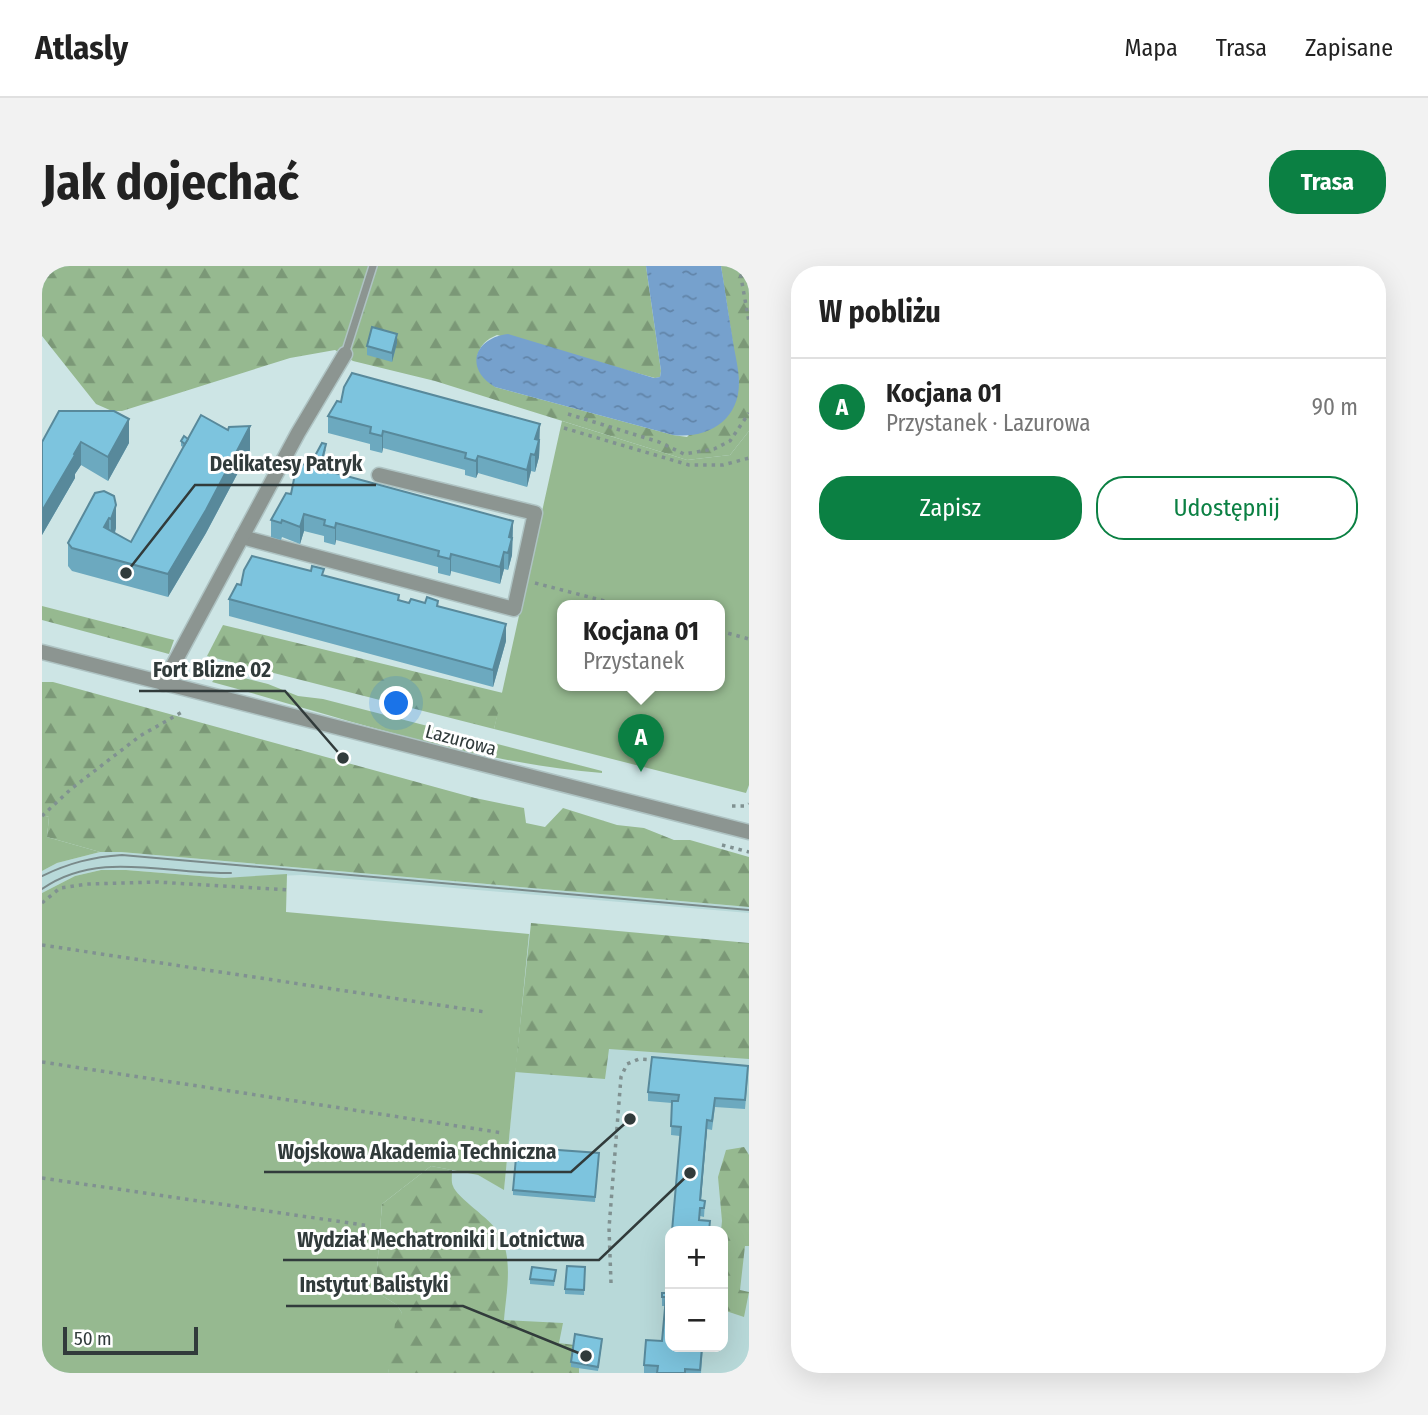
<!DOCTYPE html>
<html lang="pl">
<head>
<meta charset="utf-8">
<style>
	:root { --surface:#fff; --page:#f2f2f2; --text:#222; --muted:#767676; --line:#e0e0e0; --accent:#0b8043 }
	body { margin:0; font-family:"Fira Sans Condensed",sans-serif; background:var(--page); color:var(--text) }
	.controls { position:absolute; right:21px; bottom:21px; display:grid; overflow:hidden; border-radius:14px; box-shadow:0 7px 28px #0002 }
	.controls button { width:63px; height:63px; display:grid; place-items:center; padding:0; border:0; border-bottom:2px solid var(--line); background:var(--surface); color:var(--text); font:35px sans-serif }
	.scale { position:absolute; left:21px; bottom:18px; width:135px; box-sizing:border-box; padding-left:7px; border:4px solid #313b3b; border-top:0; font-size:19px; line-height:24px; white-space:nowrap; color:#313b3b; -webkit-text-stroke:5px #fff; paint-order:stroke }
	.you { position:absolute; left:355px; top:438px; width:24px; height:24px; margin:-18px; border:5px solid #fff; border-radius:50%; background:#1a73e8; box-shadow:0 0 0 10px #1a73e833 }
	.badge { display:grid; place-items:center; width:46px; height:46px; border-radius:50%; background:var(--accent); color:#fff; font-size:23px; font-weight:700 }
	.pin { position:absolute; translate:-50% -58px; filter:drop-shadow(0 2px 4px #0008) }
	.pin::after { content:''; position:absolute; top:37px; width:24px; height:21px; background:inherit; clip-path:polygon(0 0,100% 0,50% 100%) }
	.popup { position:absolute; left:515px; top:334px; width:168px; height:91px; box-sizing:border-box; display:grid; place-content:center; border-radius:14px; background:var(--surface); filter:drop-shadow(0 2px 5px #0005); font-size:23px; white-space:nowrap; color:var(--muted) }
	.popup b { font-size:26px; color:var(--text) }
	.popup::after { content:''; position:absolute; left:50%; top:100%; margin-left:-14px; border:14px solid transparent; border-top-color:var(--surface) }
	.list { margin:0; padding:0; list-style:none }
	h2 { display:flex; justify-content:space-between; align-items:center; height:91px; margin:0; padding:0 28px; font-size:30px }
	h2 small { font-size:23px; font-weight:400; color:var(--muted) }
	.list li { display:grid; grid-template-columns:46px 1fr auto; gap:21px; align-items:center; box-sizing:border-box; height:98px; padding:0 28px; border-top:2px solid var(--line) }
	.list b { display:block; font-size:26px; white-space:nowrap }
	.list p { margin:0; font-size:23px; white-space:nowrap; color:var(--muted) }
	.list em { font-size:23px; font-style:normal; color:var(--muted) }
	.actions { display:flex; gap:14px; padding:21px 28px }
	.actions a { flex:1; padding:16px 0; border:2px solid var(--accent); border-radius:28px; text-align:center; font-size:24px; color:var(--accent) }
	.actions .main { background:var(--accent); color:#fff }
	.map { position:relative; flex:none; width:707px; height:1107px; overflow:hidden; border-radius:28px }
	header { display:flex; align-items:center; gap:42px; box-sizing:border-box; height:98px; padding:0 35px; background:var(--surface); border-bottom:2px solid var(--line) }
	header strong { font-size:33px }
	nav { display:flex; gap:38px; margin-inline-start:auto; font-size:24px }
	.intro { display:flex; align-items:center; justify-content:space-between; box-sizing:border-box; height:168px; padding:0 42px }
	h1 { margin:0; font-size:49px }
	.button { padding:18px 32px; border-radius:28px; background:var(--accent); color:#fff; font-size:24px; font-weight:700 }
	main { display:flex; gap:42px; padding:0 42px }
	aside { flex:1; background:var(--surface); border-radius:28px; box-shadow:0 7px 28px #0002 }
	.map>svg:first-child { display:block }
</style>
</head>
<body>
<header>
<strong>Atlasly</strong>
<nav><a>Mapa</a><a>Trasa</a><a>Zapisane</a></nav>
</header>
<div class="intro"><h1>Jak dojechać</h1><a class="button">Trasa</a></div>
<main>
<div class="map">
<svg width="707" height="1107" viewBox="0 0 707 1107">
	<defs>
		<pattern id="forest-firs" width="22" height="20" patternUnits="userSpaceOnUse" patternTransform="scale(1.75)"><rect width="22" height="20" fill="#96b990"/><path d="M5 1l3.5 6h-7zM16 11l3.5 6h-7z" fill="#7b9877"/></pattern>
		<pattern id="water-ripples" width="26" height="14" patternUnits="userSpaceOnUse" patternTransform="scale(1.75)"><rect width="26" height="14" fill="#76a1cd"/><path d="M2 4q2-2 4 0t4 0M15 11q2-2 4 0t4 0" fill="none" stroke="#6184a8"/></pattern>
	</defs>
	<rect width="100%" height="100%" fill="#cde5e5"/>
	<g fill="#b8d9d9" fill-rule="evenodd">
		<polygon points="58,586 79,586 707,641 707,647 260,609 182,612 84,604 59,604 33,610 0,627 0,605 15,597"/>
		<path d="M487,668L707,688V1107H346L347,1094L334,1016L389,900L436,909L462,923ZM628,965H681V1081H628Z"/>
	</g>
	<g fill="#96b990" fill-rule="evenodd">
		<path d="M520,155L645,194L688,189L707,165V519L704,527L452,463ZM520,340H678V420H520Z"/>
		<path d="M186,408L226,418L256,430L281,433L560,505V507C427,496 298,451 170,416L175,410Z"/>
		<polygon points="0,549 7,551 5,571 58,586 15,597 0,605"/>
		<polygon points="59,604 84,604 182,612 245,608 244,646 487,668 462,924 436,909 389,900 340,938 334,1016 336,1027 355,1039 360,1047 346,1107 0,1107 0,627 33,610"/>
	</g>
	<g fill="url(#forest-firs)">
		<path d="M0,0H604L619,105L618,111L613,112L455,69C443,74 439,79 435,90L453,121L631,169L645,171L697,118L679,0H704L707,14V165L688,189L645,194L393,115L311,95L293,84L248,92L80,145H70L54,138L0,70Z"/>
		<polygon points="0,340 124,372 132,374 127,388 0,354"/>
		<polygon points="181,359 461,427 452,463 165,390"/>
		<polygon points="0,416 11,416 433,532 482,542 484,557 503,561 521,542 575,559 602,562 632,574 648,574 707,591 707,641 79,586 58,586 5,571 7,551 0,549"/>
		<polygon points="489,657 707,677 707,793 567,783 563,813 473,806"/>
		<polygon points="702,881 707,889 707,980 703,980 698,1024 707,1026 702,1051 681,1044 681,965 679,965 680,955 676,911 684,884"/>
		<path d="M389,900L410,904C410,909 409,916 411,920C414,931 449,953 457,967C472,993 464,1027 462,1054L521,1057L517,1077L532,1079L529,1100L537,1102V1107H346L353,1058L360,1047L355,1039L336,1027L334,1016L340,938Z"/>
	</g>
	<path fill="url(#water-ripples)" d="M604,0H679C683,23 686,46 690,69C692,85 697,102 697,117C697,155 665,173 631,169L453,121C422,103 432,72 466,68L612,112L618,111L619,105Z"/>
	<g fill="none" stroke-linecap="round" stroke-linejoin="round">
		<defs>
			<polyline id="service" points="303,88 331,0"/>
			<g id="minor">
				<polyline points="200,271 472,343 493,247 337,209"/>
				<polyline points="121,418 256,167 303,88"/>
			</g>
			<polyline id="tertiary" points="0,386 707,566"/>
		</defs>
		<use href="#service" stroke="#aec3c3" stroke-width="10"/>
		<use href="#minor" stroke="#aec3c3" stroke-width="17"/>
		<use href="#tertiary" stroke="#aec3c3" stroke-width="17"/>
		<g stroke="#809191" stroke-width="3.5" stroke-dasharray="3.5 5" stroke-linecap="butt">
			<polyline points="697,0 707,56"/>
			<polyline points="526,148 617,176 642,188 672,183 688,175 707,147"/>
			<polyline points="522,162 647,199 681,199 707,192"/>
			<polyline points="493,317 582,340"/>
			<polyline points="678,365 707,373"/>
			<polyline points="690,540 704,540 707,538"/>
			<polyline points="0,550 29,523 98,470 140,446"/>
			<polyline points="680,579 707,586"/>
			<polyline points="0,637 18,622 45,618 115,616 248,624"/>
			<polyline points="0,679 443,746"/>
			<polyline points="0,796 461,867"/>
			<polyline points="0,912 328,960"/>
			<polyline points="569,1017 567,962 579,811 585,798 597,793 614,794"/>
		</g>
		<use href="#service" stroke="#8c9591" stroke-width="7"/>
		<use href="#minor" stroke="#8c9591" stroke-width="14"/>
		<use href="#tertiary" stroke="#8c9591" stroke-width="14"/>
		<g stroke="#7a8a8a" stroke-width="2">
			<path d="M0,610C27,597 50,591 80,589L707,644"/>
			<path d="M0,623C57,583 125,609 189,607"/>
		</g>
	</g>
	<g fill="#6ca9bf">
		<polygon points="355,77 350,96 325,89 325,80"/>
		<polygon points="299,136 498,175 497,191 493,206 489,205 485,221 436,207 434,212 423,209 423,204 341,182 340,187 328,184 328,178 286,167 286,150"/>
		<polygon points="146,173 208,184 164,267 126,331 30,305 26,300 26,277 53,227 74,262 73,267 89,276 141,181 139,180 139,175"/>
		<polygon points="0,176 87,177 66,215 39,199 33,208 33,212 0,269"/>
		<polygon points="284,183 279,203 471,255 470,289 466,304 462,303 458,318 409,305 408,310 396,307 396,301 294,274 293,279 282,276 282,270 262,265 258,278 240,271 239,274 229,271 229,254 249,228 268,200 268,199"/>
		<polygon points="282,309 367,337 396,340 464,375 451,421 187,350 187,333"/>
		<polygon points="706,809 703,843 673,841 670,864 665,863 659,935 663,935 662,951 658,950 657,954 668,955 668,965 630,965 638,870 629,869 630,837 606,835 606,826"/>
		<polygon points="557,887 553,936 471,929 471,924"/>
		<polygon points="543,1001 542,1029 523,1028 523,1023"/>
		<polygon points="514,1004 512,1020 488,1018 488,1013"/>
		<polygon points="620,1027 624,1027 628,1081 661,1081 659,1107 602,1107 602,1099 620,1075 623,1040 620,1040"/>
		<polygon points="560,1077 556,1105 529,1101 529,1096"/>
	</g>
	<g fill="#58899b">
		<polygon points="355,68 355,77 350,96 350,87"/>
		<polygon points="87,153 87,177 66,215 66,191"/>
		<polygon points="498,158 497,191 493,206 493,173"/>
		<polygon points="208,160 208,184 164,267 126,331 126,308"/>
		<polygon points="341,165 341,182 340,187 340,170"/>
		<polygon points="39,176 39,199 33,208 33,212 0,269 0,245"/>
		<polygon points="489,188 489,205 485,221 485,204"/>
		<polygon points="436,190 436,207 434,212 434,195"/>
		<polygon points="74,239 74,262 69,277 69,253"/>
		<polygon points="262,248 262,265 258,278 258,261"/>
		<polygon points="67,252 67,275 62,261"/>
		<polygon points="471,255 470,289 466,304 467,271"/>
		<polygon points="294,257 294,274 293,279 293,262"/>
		<polygon points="462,286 462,303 458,318 458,301"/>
		<polygon points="409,288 409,305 408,310 408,293"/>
		<polygon points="464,358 464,375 451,421 451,404"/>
		<polygon points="665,854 665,863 658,943 658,934"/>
	</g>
	<g fill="#7dc4de" stroke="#58899b" stroke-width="2">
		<polygon points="330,61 355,68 350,87 325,80"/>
		<polygon points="310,107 498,158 493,173 497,174 493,189 489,188 485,204 436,190 434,195 423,192 424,187 341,165 340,170 328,167 329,161 286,150 295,135 299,136 302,121"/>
		<polygon points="17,145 72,145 87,153 66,191 39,176 32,188 33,189 0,245 0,176"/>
		<polygon points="159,149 186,164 187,161 208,160 164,244 126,308 30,282 26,277 53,227 62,225 72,230 74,239 69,253 67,252 62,261 89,276"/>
		<polygon points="142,170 146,173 143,178 139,175"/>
		<polygon points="280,177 284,178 278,201 268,199"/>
		<polygon points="260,198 471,255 467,271 470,272 466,287 462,286 458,301 409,288 408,293 396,290 397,285 294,257 293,262 282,259 283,254 262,248 258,261 240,254 239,257 229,254 244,227 249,228 252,213"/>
		<polygon points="210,290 269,305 270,300 282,303 280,309 357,329 356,334 367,337 369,333 383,337 385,331 396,335 395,340 464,358 451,404 187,333 195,318 199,319 202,304"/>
		<polygon points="610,791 706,800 703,834 673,832 670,855 665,854 658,934 663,935 662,942 658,942 657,954 668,955 667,965 630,965 639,861 629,860 630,835 636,835 637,829 606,826"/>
		<polygon points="475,881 557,887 553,931 471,924"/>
		<polygon points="628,981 628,1081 660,1081 658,1104 643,1103 643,1107 615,1107 616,1100 602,1099 604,1074 620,1075 624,1031 620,1031 620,1027 624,1027"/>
		<polygon points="525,1000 543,1001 542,1024 523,1023"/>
		<polygon points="490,1001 514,1004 512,1015 488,1013"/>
		<polygon points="533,1068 560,1073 556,1101 529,1096"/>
	</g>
	<g text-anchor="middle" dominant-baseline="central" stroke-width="6" stroke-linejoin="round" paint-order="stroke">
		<g font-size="19" fill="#313b3b" stroke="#fff">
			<text transform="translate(419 474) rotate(15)">Lazurowa</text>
		</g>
	</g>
	<path fill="none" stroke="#313b3b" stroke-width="2.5" d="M84 307L153 219H334M301 492L243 425H97M588 853L529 906H222M648 907L557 994H241M544 1090L421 1040H244"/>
	<g fill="#313b3b" stroke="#fff" stroke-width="2.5">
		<circle cx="84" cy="307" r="7"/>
		<circle cx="301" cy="492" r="7"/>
		<circle cx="588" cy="853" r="7"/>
		<circle cx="648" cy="907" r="7"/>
		<circle cx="544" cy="1090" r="7"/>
	</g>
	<g font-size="21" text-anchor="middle" font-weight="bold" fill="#313b3b" stroke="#fff" stroke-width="6" stroke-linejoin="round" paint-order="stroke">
		<text x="244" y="205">Delikatesy Patryk</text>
		<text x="170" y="411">Fort Blizne 02</text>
		<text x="375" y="893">Wojskowa Akademia Techniczna</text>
		<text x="399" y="981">Wydział Mechatroniki i Lotnictwa</text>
		<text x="332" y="1026">Instytut Balistyki</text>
	</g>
</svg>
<div class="controls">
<button>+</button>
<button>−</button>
</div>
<div class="scale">50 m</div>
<div class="you"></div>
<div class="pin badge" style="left:599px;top:506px">A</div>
<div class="popup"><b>Kocjana 01</b>Przystanek</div>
</div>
<aside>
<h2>W pobliżu<small></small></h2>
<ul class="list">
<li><span class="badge">A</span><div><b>Kocjana 01</b><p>Przystanek · Lazurowa</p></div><em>90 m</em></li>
</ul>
<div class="actions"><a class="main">Zapisz</a><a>Udostępnij</a></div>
</aside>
</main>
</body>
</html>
